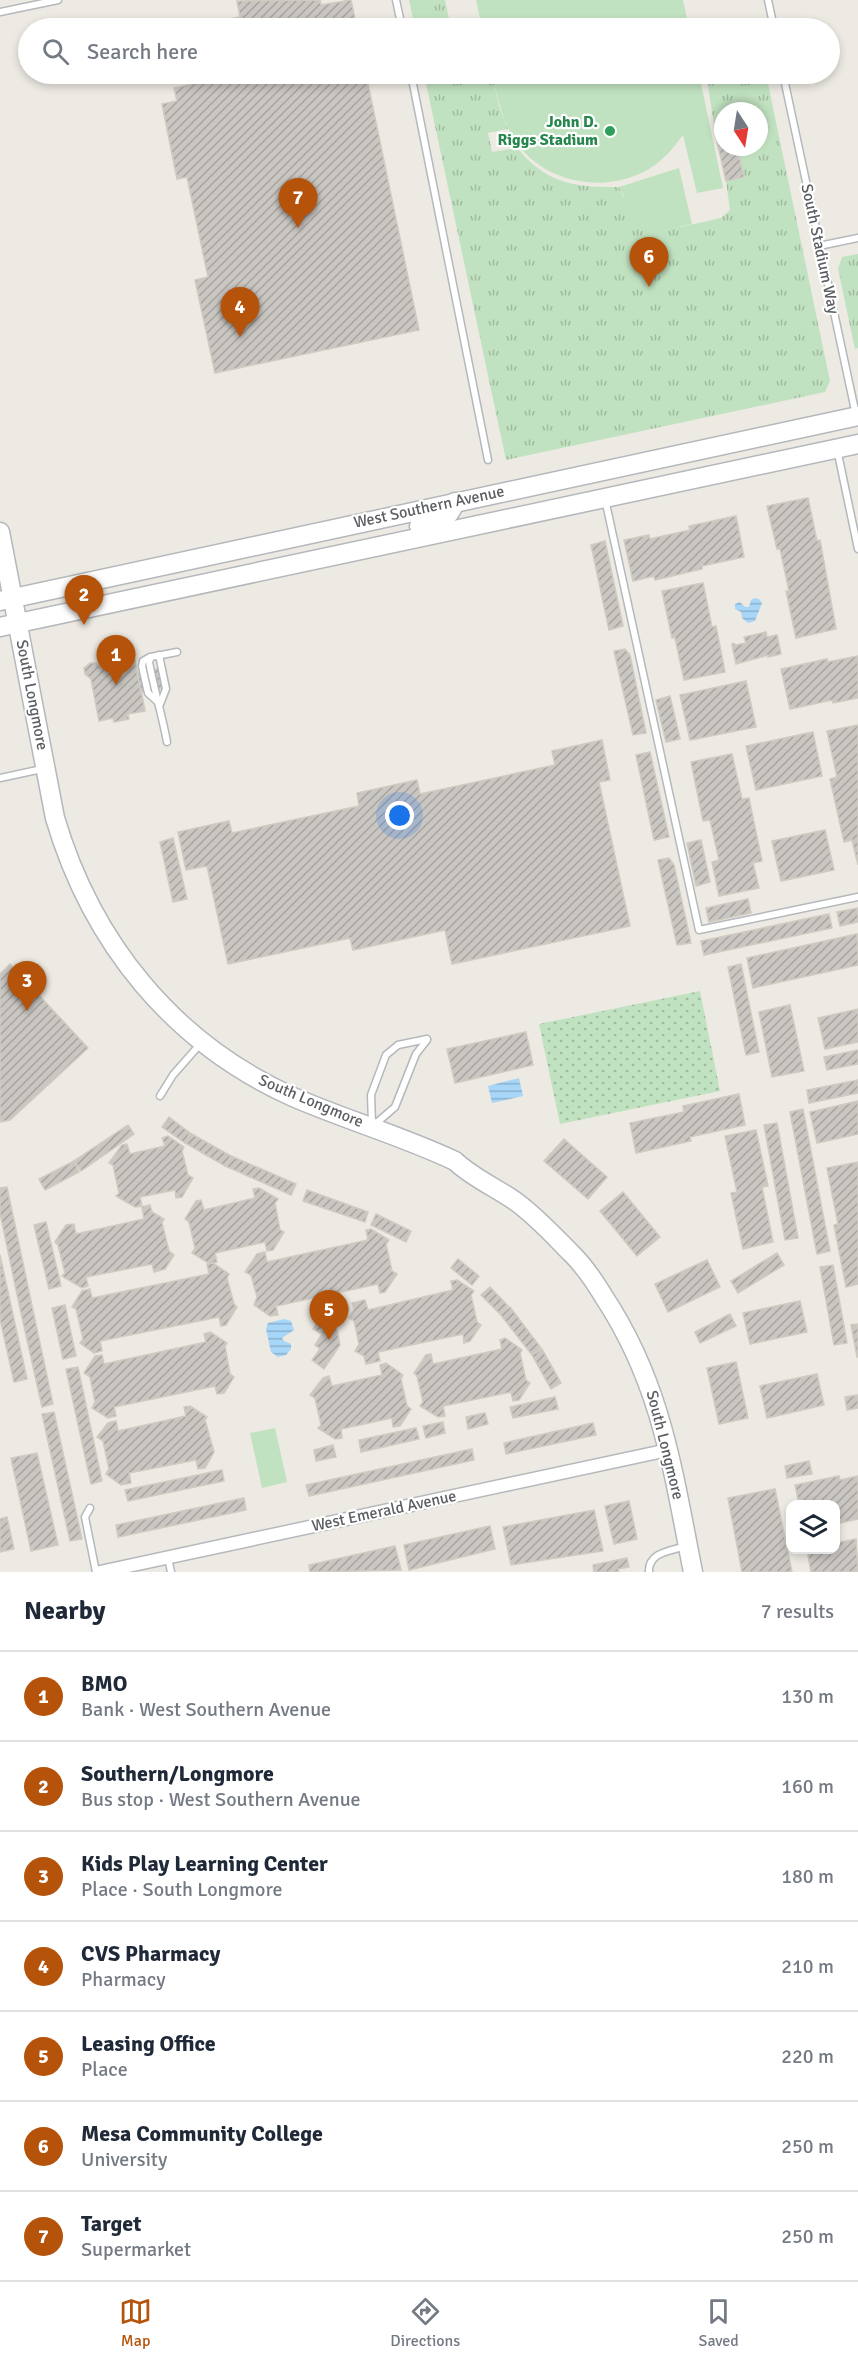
<!DOCTYPE html>
<html lang="en">
<head>
<meta charset="utf-8">
<style>
	:root { --surface:#fff; --page:#f6f6f7; --text:#1f2937; --muted:#747a83; --line:#e0e1e3; --accent:#b45309 }
	body { margin:0; font-family:Signika,sans-serif; background:var(--page); color:var(--text) }
	.controls { position:absolute; right:18px; bottom:18px; display:grid; overflow:hidden; border-radius:12px; box-shadow:0 3px 9px #0003 }
	.controls button { width:54px; height:54px; display:grid; place-items:center; padding:0; border:0; border-bottom:2px solid var(--line); background:var(--surface); color:var(--text); font:30px sans-serif }
	.compass { position:absolute; left:714px; top:102px; width:54px; height:54px; border-radius:50%; background:var(--surface); box-shadow:0 3px 9px #0003; rotate:168deg }
	.you { position:absolute; left:400px; top:816px; width:21px; height:21px; margin:-15px; border:4px solid #fff; border-radius:50%; background:#1a73e8; box-shadow:0 0 0 9px #1a73e833 }
	.badge { display:grid; place-items:center; width:39px; height:39px; border-radius:50%; background:var(--accent); color:#fff; font-size:20px; font-weight:700 }
	.pin { position:absolute; translate:-50% -50px; filter:drop-shadow(0 2px 3px #0008) }
	.pin::after { content:''; position:absolute; top:32px; width:21px; height:18px; background:inherit; clip-path:polygon(0 0,100% 0,50% 100%) }
	.list { margin:0; padding:0; list-style:none }
	h2 { display:flex; justify-content:space-between; align-items:center; height:78px; margin:0; padding:0 24px; font-size:26px }
	h2 small { font-size:20px; font-weight:400; color:var(--muted) }
	.list li { display:grid; grid-template-columns:39px 1fr auto; gap:18px; align-items:center; box-sizing:border-box; height:90px; padding:0 24px; border-top:2px solid var(--line) }
	.list b { display:block; font-size:22px; white-space:nowrap }
	.list p { margin:0; font-size:20px; white-space:nowrap; color:var(--muted) }
	.list em { font-size:20px; font-style:normal; color:var(--muted) }
	.icon { flex:none; width:33px; height:33px; fill:none; stroke:currentColor; stroke-width:2; stroke-linecap:round; stroke-linejoin:round }
	.map { position:relative; flex:none; width:858px; height:1572px; overflow:hidden }
	.search { position:absolute; background:var(--surface); box-shadow:0 3px 9px #0003; left:18px; right:18px; top:18px; height:66px; display:flex; align-items:center; gap:15px; box-sizing:border-box; padding:0 21px; border-radius:33px; color:var(--muted); font-size:22px }
	.sheet { height:708px; background:var(--surface) }
	nav { display:flex; justify-content:space-around; align-items:center; box-sizing:border-box; height:84px; border-top:2px solid var(--line); background:var(--surface); font-size:16px; color:var(--muted) }
	nav a { display:grid; justify-items:center; gap:3px }
	nav .on { color:var(--accent) }
	.map>svg:first-child { display:block }
</style>
</head>
<body>
<div class="map">
<svg width="858" height="1572" viewBox="0 0 858 1572">
	<defs>
		<pattern id="grass-tufts" width="24" height="20" patternUnits="userSpaceOnUse" patternTransform="scale(1.5)"><rect width="24" height="20" fill="#c1e2c0"/><path d="M3 7l-1-3M5 7V3M7 7l1-3M15 17l-1-3M17 17v-4M19 17l1-3" fill="none" stroke="#a0ba9f"/></pattern>
		<pattern id="park-dots" width="8" height="8" patternUnits="userSpaceOnUse" patternTransform="scale(1.5)"><rect width="8" height="8" fill="#c1e2c0"/><path d="M2 2h.1M6 6h.1" fill="none" stroke="#a0ba9f" stroke-width="1.8" stroke-linecap="round"/></pattern>
		<pattern id="water-rules" width="6" height="5" patternUnits="userSpaceOnUse" patternTransform="scale(1.5)"><rect width="6" height="5" fill="#a7d6f8"/><path d="M0 2.5h6" fill="none" stroke="#8bb1cc"/></pattern>
		<pattern id="building-hatch" width="6" height="6" patternUnits="userSpaceOnUse" patternTransform="scale(1.5)"><rect width="6" height="6" fill="#cac6c2"/><path d="M-1 1l2-2M0 6l6-6M5 7l2-2" fill="none" stroke="#a7a4a1"/></pattern>
	</defs>
	<rect width="100%" height="100%" fill="#eceae2"/>
	<g fill="url(#grass-tufts)">
		<polygon points="409,0 445,0 451,28 415,28"/>
		<path d="M424,74H492L499,106L508,129L488,133L492,152L517,148C546,183 575,188 619,187L623,196L681,227L721,218L730,210L726,181L744,177L737,147H759V111H723V136L716,137L706,74H766L830,381L825,392L506,460Z"/>
		<polygon points="858,254 858,348 855,349 838,269 842,257"/>
	</g>
	<polygon fill="url(#park-dots)" points="700,991 720,1091 560,1124 539,1024"/>
	<g fill="#c1e2c0">
		<polygon points="476,0 683,0 689,28 482,28"/>
		<path d="M492,74H699L723,188L697,193L683,135C675,146 667,156 655,165C614,194 551,187 519,146C503,125 498,99 492,74Z"/>
		<path d="M679,168L692,224C659,234 633,216 619,187Z"/>
		<polygon points="275,1428 287,1482 262,1488 250,1433"/>
	</g>
	<g fill="url(#water-rules)">
		<polygon points="754,598 759,599 762,603 755,621 748,623 742,618 741,612 735,609 735,604 740,602 745,607 749,607 751,600"/>
		<polygon points="519,1078 523,1096 492,1103 488,1086"/>
		<polygon points="284,1319 291,1321 294,1330 282,1338 284,1341 291,1344 291,1349 286,1355 278,1357 271,1352 266,1329 268,1323"/>
	</g>
	<g fill="url(#building-hatch)" stroke="#d0cbc1" stroke-width="1.5">
		<polygon points="320,0 321,5 351,0 357,28 214,28 212,22 240,17 237,1"/>
		<polygon points="223,74 366,74 419,330 215,373 195,280 208,277 187,177 177,179 162,104 177,101 174,88 224,77"/>
		<polygon points="723,136 723,147 737,147 744,177 726,181 716,137"/>
		<polygon points="808,498 817,541 820,540 836,629 796,638 786,591 789,591 780,549 777,549 767,506"/>
		<polygon points="736,516 744,557 702,566 702,569 655,580 654,576 633,581 624,540 649,535 650,539 690,530 689,526"/>
		<polygon points="605,541 623,626 609,630 591,545"/>
		<polygon points="703,583 712,627 716,626 725,672 684,680 675,638 672,638 662,591"/>
		<polygon points="766,632 767,637 777,635 781,654 768,657 768,655 736,664 732,645 733,643 736,645 746,643 744,637"/>
		<polygon points="625,649 630,655 646,733 633,735 614,651"/>
		<polygon points="858,656 858,698 833,703 832,700 790,709 781,669 827,659 828,662"/>
		<polygon points="135,660 145,711 128,714 129,719 114,722 113,718 99,721 91,679 85,674 84,668 90,663 96,663 100,666"/>
		<polygon points="162,668 166,687 141,692 137,673"/>
		<polygon points="746,681 756,727 690,740 680,695"/>
		<polygon points="670,696 680,739 666,742 656,700"/>
		<polygon points="858,725 858,865 852,840 844,842 830,779 837,777 827,731"/>
		<polygon points="813,732 822,776 756,790 746,746"/>
		<polygon points="602,740 610,780 599,782 630,926 452,964 445,930 353,950 350,938 228,964 207,866 186,870 178,832 229,821 232,833 359,806 357,793 417,780 420,794 555,765 552,751"/>
		<polygon points="650,752 669,837 654,840 636,755"/>
		<polygon points="732,754 742,799 749,798 762,861 753,863 759,888 719,896 712,862 719,860 710,820 703,821 691,762"/>
		<polygon points="825,830 834,870 781,881 772,841"/>
		<polygon points="173,838 187,899 173,902 160,842"/>
		<polygon points="701,840 710,882 696,886 687,843"/>
		<polygon points="669,858 674,865 691,943 677,945 658,860"/>
		<polygon points="748,899 751,913 709,922 706,908"/>
		<polygon points="858,908 858,922 840,926 837,912"/>
		<polygon points="829,914 832,928 704,955 701,941"/>
		<polygon points="857,934 858,965 753,988 747,958"/>
		<polygon points="10,964 88,1048 10,1120 0,1122 0,974"/>
		<polygon points="741,964 759,1052 746,1055 728,967"/>
		<polygon points="790,1005 804,1071 772,1077 759,1012"/>
		<polygon points="858,1009 858,1042 825,1049 818,1018"/>
		<polygon points="526,1032 533,1065 455,1083 447,1049"/>
		<polygon points="858,1050 858,1064 827,1070 824,1057"/>
		<polygon points="858,1080 858,1093 809,1103 807,1090"/>
		<polygon points="739,1094 745,1125 690,1137 691,1141 636,1153 630,1123 684,1112 683,1106"/>
		<polygon points="858,1101 858,1134 817,1143 810,1112"/>
		<polygon points="803,1109 830,1251 817,1254 790,1112"/>
		<polygon points="169,1117 190,1133 185,1143 162,1127"/>
		<polygon points="777,1123 798,1238 785,1240 764,1125"/>
		<polygon points="128,1125 134,1134 81,1171 74,1161"/>
		<polygon points="756,1130 768,1186 762,1187 773,1242 743,1249 731,1193 737,1192 725,1136"/>
		<polygon points="190,1133 231,1156 225,1166 185,1143"/>
		<polygon points="168,1136 184,1147 182,1151 188,1175 193,1178 182,1197 176,1198 175,1190 140,1197 142,1206 135,1207 116,1196 119,1193 113,1165 109,1163 122,1145 127,1144 130,1154 165,1146 162,1138"/>
		<polygon points="564,1139 607,1177 588,1199 544,1161"/>
		<polygon points="231,1156 296,1184 291,1195 225,1166"/>
		<polygon points="74,1161 79,1172 45,1190 39,1179"/>
		<polygon points="858,1162 858,1284 846,1287 834,1225 838,1224 827,1168"/>
		<polygon points="7,1187 31,1301 19,1304 0,1213 0,1188"/>
		<polygon points="259,1188 278,1199 275,1203 280,1230 284,1232 273,1250 267,1251 265,1242 215,1253 217,1262 210,1264 192,1253 195,1248 189,1222 185,1219 196,1201 201,1200 204,1210 255,1198 253,1189"/>
		<polygon points="307,1190 368,1212 365,1222 303,1201"/>
		<polygon points="623,1192 660,1237 637,1256 600,1211"/>
		<polygon points="150,1205 152,1212 164,1219 162,1223 169,1251 174,1255 165,1269 154,1272 152,1264 86,1277 88,1286 82,1288 62,1276 65,1273 58,1245 55,1242 66,1225 74,1224 76,1234 144,1219 142,1207"/>
		<polygon points="376,1214 411,1231 406,1242 371,1225"/>
		<polygon points="46,1222 61,1286 49,1289 34,1225"/>
		<polygon points="371,1229 389,1240 386,1244 392,1271 397,1274 385,1292 380,1293 378,1284 276,1306 278,1315 270,1316 254,1305 257,1297 251,1275 245,1272 257,1254 265,1252 267,1262 368,1240 366,1230"/>
		<polygon points="777,1253 784,1265 738,1293 731,1281"/>
		<polygon points="0,1255 27,1379 14,1382 0,1319"/>
		<polygon points="458,1259 479,1276 472,1285 451,1268"/>
		<polygon points="707,1260 720,1287 668,1312 655,1284"/>
		<polygon points="213,1263 229,1274 227,1278 234,1304 237,1307 226,1325 221,1326 219,1317 100,1341 102,1351 94,1353 80,1343 83,1339 76,1309 72,1307 82,1291 90,1289 92,1298 209,1274 207,1264"/>
		<polygon points="833,1265 847,1343 834,1345 820,1267"/>
		<polygon points="457,1280 474,1291 471,1295 477,1322 481,1325 470,1341 464,1343 463,1334 378,1352 380,1361 366,1364 364,1356 355,1351 359,1344 354,1321 349,1318 354,1309 352,1303 365,1300 368,1310 453,1290 451,1281"/>
		<polygon points="490,1287 508,1306 500,1314 481,1295"/>
		<polygon points="31,1301 53,1404 42,1407 19,1304"/>
		<polygon points="800,1301 807,1332 750,1344 743,1313"/>
		<polygon points="65,1305 76,1356 63,1359 52,1308"/>
		<polygon points="510,1307 541,1348 532,1355 500,1314"/>
		<polygon points="325,1312 338,1319 336,1326 340,1345 324,1369 312,1360 320,1349 315,1345 322,1334 313,1329"/>
		<polygon points="730,1314 736,1326 700,1343 695,1332"/>
		<polygon points="858,1324 858,1357 857,1357 851,1325"/>
		<polygon points="210,1332 227,1343 225,1346 230,1374 234,1377 224,1393 217,1394 215,1386 114,1407 116,1416 108,1418 92,1408 95,1402 90,1377 84,1373 95,1356 102,1355 104,1364 206,1342 204,1334"/>
		<polygon points="505,1338 522,1350 520,1353 526,1380 530,1383 519,1400 513,1401 511,1392 443,1406 445,1416 438,1417 420,1406 423,1402 417,1376 414,1373 426,1355 431,1354 433,1364 502,1349 500,1340"/>
		<polygon points="542,1349 561,1383 551,1389 532,1355"/>
		<polygon points="736,1362 748,1418 719,1424 707,1368"/>
		<polygon points="386,1363 403,1375 401,1379 407,1406 411,1409 400,1426 393,1427 392,1418 341,1429 342,1438 335,1439 318,1428 321,1425 315,1398 310,1395 323,1378 329,1376 332,1386 382,1375 380,1365"/>
		<polygon points="78,1367 102,1481 91,1484 66,1369"/>
		<polygon points="817,1374 824,1405 767,1418 760,1386"/>
		<polygon points="858,1395 858,1408 847,1410 845,1397"/>
		<polygon points="555,1397 558,1409 513,1418 510,1407"/>
		<polygon points="190,1406 207,1417 205,1420 214,1452 205,1468 198,1469 196,1460 129,1473 131,1483 121,1485 106,1474 109,1469 103,1441 97,1437 108,1423 116,1421 118,1431 186,1416 184,1407"/>
		<polygon points="54,1412 82,1539 70,1541 42,1414"/>
		<polygon points="485,1413 488,1424 468,1429 466,1417"/>
		<polygon points="443,1422 445,1433 426,1438 423,1426"/>
		<polygon points="593,1423 596,1435 506,1454 504,1443"/>
		<polygon points="416,1428 419,1439 361,1452 359,1440"/>
		<polygon points="333,1445 336,1457 316,1461 314,1450"/>
		<polygon points="472,1449 474,1460 309,1496 306,1485"/>
		<polygon points="37,1453 58,1545 31,1551 11,1458"/>
		<polygon points="809,1461 812,1474 787,1478 785,1466"/>
		<polygon points="222,1470 224,1481 128,1501 125,1490"/>
		<polygon points="839,1476 840,1480 858,1476 858,1519 836,1524 836,1504 799,1504 795,1485"/>
		<polygon points="775,1489 792,1572 742,1572 728,1498"/>
		<polygon points="244,1498 246,1510 118,1537 116,1525"/>
		<polygon points="629,1501 637,1539 614,1544 605,1506"/>
		<polygon points="594,1510 603,1551 511,1565 503,1527"/>
		<polygon points="7,1517 14,1549 0,1552 0,1519"/>
		<polygon points="490,1526 495,1549 409,1570 404,1545"/>
		<polygon points="856,1539 858,1572 811,1572 807,1550 836,1550 836,1543"/>
		<polygon points="395,1546 401,1570 310,1572 309,1565"/>
		<polygon points="627,1558 629,1567 618,1569 619,1572 594,1572 593,1565"/>
	</g>
	<g fill="none" stroke-linecap="round" stroke-linejoin="round">
		<defs>
			<g id="lane">
				<polyline points="396,0 402,28"/>
				<polyline points="768,0 774,28"/>
				<polyline points="0,12 58,0"/>
				<polyline points="411,74 488,460"/>
				<polyline points="783,74 856,415"/>
				<polyline points="819,246 858,238"/>
				<polyline points="837,449 858,549"/>
				<polyline points="605,499 699,930 858,897"/>
				<polyline points="150,657 143,661 142,666 148,693 160,704 166,689 159,655"/>
				<path d="M167,742C162,715 154,689 149,662L151,657L177,652"/>
				<polyline points="0,778 42,769"/>
				<polyline points="160,1096 173,1075 202,1042"/>
				<polyline points="372,1123 371,1095 386,1055 398,1045 427,1039"/>
				<polyline points="373,1126 395,1107 416,1054 427,1040"/>
				<polyline points="90,1508 85,1517 96,1572"/>
				<polyline points="168,1558 171,1572"/>
				<path d="M649,1572C648,1552 671,1551 686,1546"/>
			</g>
			<polyline id="street" points="100,1572 668,1450"/>
			<g id="secondary">
				<path d="M419,526C438,522 448,522 455,502"/>
				<path d="M0,532L55,818C92,943 173,1043 293,1097C346,1120 402,1136 455,1161C473,1178 495,1187 515,1201C536,1216 554,1236 572,1254C584,1266 595,1282 604,1297C662,1385 673,1472 693,1572"/>
				<polyline points="0,601 858,416"/>
				<polyline points="0,627 858,444"/>
			</g>
		</defs>
		<use href="#lane" stroke="#b5b8bc" stroke-width="9"/>
		<use href="#street" stroke="#b5b8bc" stroke-width="15"/>
		<use href="#secondary" stroke="#b4b7bb" stroke-width="21"/>
		<use href="#lane" stroke="#fff" stroke-width="6"/>
		<use href="#street" stroke="#fff" stroke-width="12"/>
		<use href="#secondary" stroke="#fff" stroke-width="18"/>
	</g>
	<circle fill="#2e9e5b" stroke="#fff" stroke-width="2" cx="610" cy="131" r="6"/>
	<g text-anchor="middle" dominant-baseline="central" stroke-width="4.5" stroke-linejoin="round" paint-order="stroke">
		<g font-size="16" font-weight="bold" fill="#27864d" stroke="#fff" text-anchor="end">
			<text x="598" y="122">John D.<tspan x="598" dy="18">Riggs Stadium</tspan></text>
		</g>
		<g font-size="16" fill="#5b5e62" stroke="#fff">
			<text transform="translate(820 249) rotate(78)">South Stadium Way</text>
			<text transform="translate(429 507) rotate(-12)">West Southern Avenue</text>
			<text transform="translate(32 695) rotate(79)">South Longmore</text>
			<text transform="translate(311 1101) rotate(23)">South Longmore</text>
			<text transform="translate(665 1445) rotate(76)">South Longmore</text>
			<text transform="translate(384 1511) rotate(-12)">West Emerald Avenue</text>
		</g>
	</g>
</svg>
<div class="controls">
<button><svg class="icon" aria-label="layers" viewBox="0 0 24 24"><path d="M12 4l9 5-9 5-9-5zM3 14l9 5 9-5"/></svg></button>
</div>
<svg class="compass" viewBox="-18 -18 36 36"><path d="M0-13l5 13h-10z" fill="#e53935"/><path d="M0 13l5-13h-10z" fill="#747a83"/></svg>
<div class="you"></div>
<div class="pin badge" style="left:116px;top:685px">1</div>
<div class="pin badge" style="left:84px;top:625px">2</div>
<div class="pin badge" style="left:27px;top:1011px">3</div>
<div class="pin badge" style="left:240px;top:337px">4</div>
<div class="pin badge" style="left:329px;top:1340px">5</div>
<div class="pin badge" style="left:649px;top:287px">6</div>
<div class="pin badge" style="left:298px;top:228px">7</div>
<div class="search"><svg class="icon" aria-label="search" viewBox="0 0 24 24"><circle cx="10" cy="10" r="6"/><path d="M15 15l6 6"/></svg>Search here</div>
</div>
<section class="sheet">
<h2>Nearby<small>7 results</small></h2>
<ul class="list">
<li><span class="badge">1</span><div><b>BMO</b><p>Bank · West Southern Avenue</p></div><em>130 m</em></li>
<li><span class="badge">2</span><div><b>Southern/Longmore</b><p>Bus stop · West Southern Avenue</p></div><em>160 m</em></li>
<li><span class="badge">3</span><div><b>Kids Play Learning Center</b><p>Place · South Longmore</p></div><em>180 m</em></li>
<li><span class="badge">4</span><div><b>CVS Pharmacy</b><p>Pharmacy</p></div><em>210 m</em></li>
<li><span class="badge">5</span><div><b>Leasing Office</b><p>Place</p></div><em>220 m</em></li>
<li><span class="badge">6</span><div><b>Mesa Community College</b><p>University</p></div><em>250 m</em></li>
<li><span class="badge">7</span><div><b>Target</b><p>Supermarket</p></div><em>250 m</em></li>
</ul>
</section>
<nav>
<a class="on"><svg class="icon" aria-label="map" viewBox="0 0 24 24"><path d="M3 6l6-2 6 2 6-2v14l-6 2-6-2-6 2zM9 4v14M15 6v14"/></svg>Map</a>
<a><svg class="icon" aria-label="directions" viewBox="0 0 24 24"><path d="M12 3l9 9-9 9-9-9zM9 14v-3h6M13 9l2 2-2 2"/></svg>Directions</a>
<a><svg class="icon" aria-label="saved" viewBox="0 0 24 24"><path d="M7 4h10v16l-5-4-5 4z"/></svg>Saved</a>
</nav>
</body>
</html>
